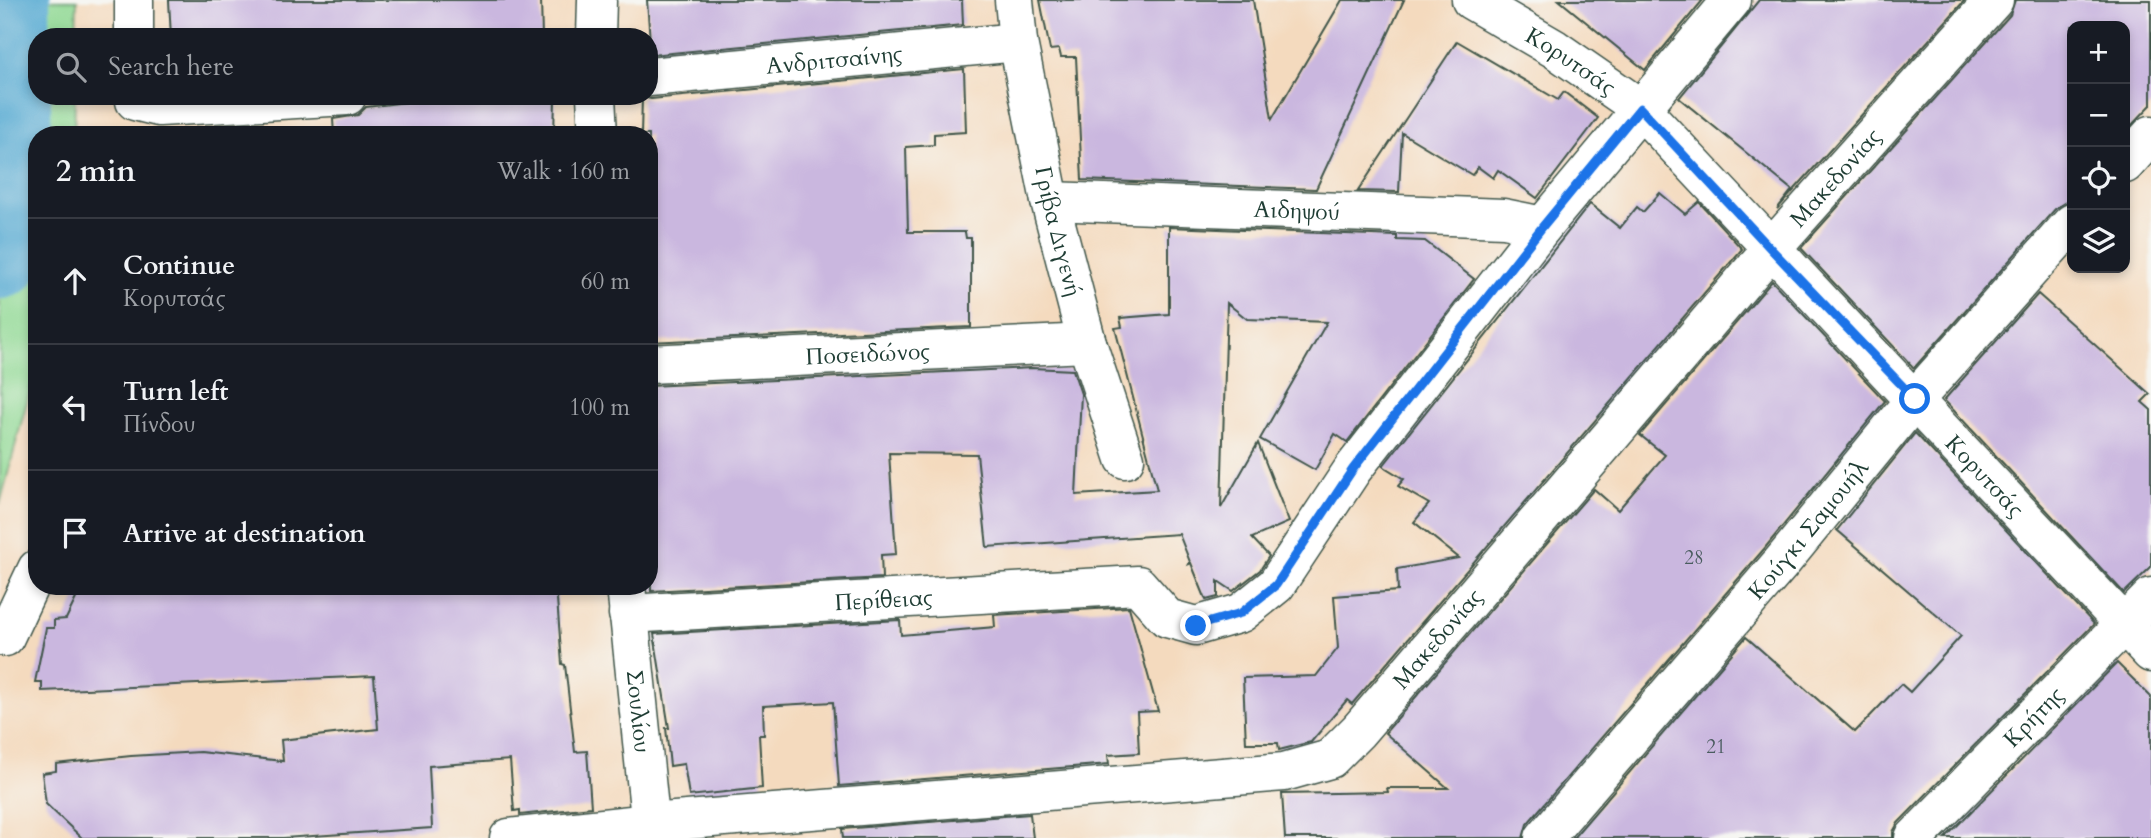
<!DOCTYPE html>
<html lang="en">
<head>
<meta charset="utf-8">
<style>
	:root { --surface:#171b24; --page:#20242c; --text:#f1f3f6; --muted:#9ea1a6; --line:#363941 }
	body { margin:0; font-family:Cardo,serif; background:var(--page); color:var(--text) }
	.controls { position:absolute; right:21px; top:21px; display:grid; overflow:hidden; border-radius:14px; box-shadow:0 4px 10px #0003 }
	.controls button { width:63px; height:63px; display:grid; place-items:center; padding:0; border:0; border-bottom:2px solid var(--line); background:var(--surface); color:var(--text); font:35px sans-serif }
	.stop { position:absolute; width:21px; height:21px; margin:-16px; border:5px solid #1a73e8; border-radius:50%; background:#fff }
	.stop.end { background:#1a73e8; border-color:#fff; box-shadow:0 2px 7px #0008 }
	.list { margin:0; padding:0; list-style:none }
	h2 { display:flex; justify-content:space-between; align-items:center; height:91px; margin:0; padding:0 28px; font-size:30px }
	h2 small { font-size:23px; font-weight:400; color:var(--muted) }
	.list li { display:grid; grid-template-columns:46px 1fr auto; gap:21px; align-items:center; box-sizing:border-box; height:126px; padding:0 28px; border-top:2px solid var(--line) }
	.list b { display:block; font-size:26px; white-space:nowrap }
	.list p { margin:0; font-size:23px; white-space:nowrap; color:var(--muted) }
	.list em { font-size:23px; font-style:normal; color:var(--muted) }
	.icon { flex:none; width:38px; height:38px; fill:none; stroke:currentColor; stroke-width:2; stroke-linecap:round; stroke-linejoin:round }
	.map { position:relative; flex:none; width:2151px; height:838px; overflow:hidden }
	.search { position:absolute; background:var(--surface); box-shadow:0 4px 10px #0003; left:28px; top:28px; width:630px; height:77px; display:flex; align-items:center; gap:18px; box-sizing:border-box; padding:0 24px; border-radius:28px; color:var(--muted); font-size:26px }
	.panel { position:absolute; background:var(--surface); box-shadow:0 4px 10px #0003; left:28px; top:126px; width:630px; height:469px; border-radius:28px }
	.map>svg:first-child { display:block }
</style>
</head>
<body>
<div class="map">
<svg width="2151" height="838" viewBox="0 0 2151 838">
	<rect width="100%" height="100%" fill="#f6f6f2"/>
	<filter id="ink" filterUnits="userSpaceOnUse"><feTurbulence type="fractalNoise" baseFrequency=".0143" numOctaves="2"/><feDisplacementMap in="SourceGraphic" scale="14" xChannelSelector="R" yChannelSelector="G"/><feConvolveMatrix kernelMatrix="1 2 1 2 8 2 1 2 1" color-interpolation-filters="sRGB"/></filter>
	<filter id="wash" filterUnits="userSpaceOnUse"><feTurbulence type="fractalNoise" baseFrequency=".00686" numOctaves="4" result="noise"/><feDisplacementMap in="SourceGraphic" scale="28" xChannelSelector="R" yChannelSelector="G"/><feGaussianBlur stdDeviation="1.57" result="paint"/><feColorMatrix in="noise" values="0 0 0 0 0 0 0 0 0 0 0 0 0 0 0 0 0 1.4 0 .05"/><feComposite in="paint" operator="in"/></filter>
	<g filter="url(#wash)">
		<rect width="100%" height="100%" fill="#f4dabe"/>
		<polygon fill="#91d994" stroke="#588b64" stroke-width="2" points="0,0 77,0 76,37 37,37 37,96 75,96 74,135 37,135 37,363 0,504"/>
		<g fill="none" stroke-linecap="round" stroke-linejoin="round">
			<polyline stroke="#58abd3" stroke-width="82" points="0,258 11,185 9,0"/>
		</g>
		<g id="blocks">
			<g fill="#cab7df">
				<polygon points="169,0 541,0 542,37 171,37"/>
				<polygon points="647,0 962,0 963,25 651,55"/>
				<polygon points="1040,0 1253,0 1272,119 1342,0 1404,0 1316,189 1082,180 1076,57 1061,57 1059,49 1050,50"/>
				<polygon points="1559,0 1703,0 1645,70"/>
				<polygon points="1759,0 1965,0 1777,209 1792,190 1679,98"/>
				<polygon points="2015,0 2151,0 2151,105 2125,132 2125,26 2072,26 2072,198 2056,208 1914,368 1801,248 2010,15"/>
				<polygon points="1457,41 1558,100 1564,92 1598,118 1537,198 1498,170 1493,178 1478,167 1472,175 1402,133 1399,192 1358,191"/>
				<polygon points="964,69 966,132 934,134 934,145 906,147 908,232 965,232 966,238 971,238 971,327 649,342 649,135 641,135 642,97 651,99"/>
				<polygon points="455,96 555,98 554,135 334,135 333,119 358,115 366,107"/>
				<polygon points="1660,193 1685,214 1699,202 1742,249 1352,704 1347,700 1311,742 1279,750 1278,743 1246,743 1243,678 1316,676 1338,648 1334,596 1398,591 1397,569 1459,558 1414,522 1429,504 1398,486 1404,479 1383,466 1590,204 1620,228 1637,207 1643,212"/>
				<polygon points="1169,227 1397,236 1397,240 1425,241 1474,279 1347,442 1335,434 1315,470 1260,439 1327,322 1247,319 1227,303 1221,508 1258,443 1289,522 1252,538 1269,556 1260,570 1233,591 1218,581 1218,597 1206,600 1191,563 1189,564 1190,562 1179,534 987,547 977,454 889,453 896,554 881,555 882,578 651,591 649,386 1032,368 1073,370 1081,394 1076,495 1157,490 1115,328 1122,327 1120,318 1169,314"/>
				<polygon points="1772,281 1885,401 1764,549 1527,824 1523,838 1285,838 1282,794 1388,792 1387,788 1448,788 1385,733 1594,489 1618,510 1665,455 1640,435"/>
				<polygon points="2038,294 2150,394 2142,402 2151,410 2151,567 2124,593 1944,400"/>
				<polygon points="1915,433 2094,624 1898,823 1893,832 1893,838 1573,838 1746,637 1855,732 1901,684 1910,692 1961,636 1837,530"/>
				<polygon points="82,586 556,586 562,664 565,665 575,752 587,751 591,807 520,815 520,810 514,811 510,760 429,766 432,828 283,838 82,838 46,804 42,773 56,771 56,764 131,756 200,752 283,761 281,740 378,729 374,676 42,691 42,682 35,682 46,628 54,628 54,620 66,619"/>
				<polygon points="1129,607 1158,711 1137,712 1139,753 1108,755 1109,764 839,786 833,702 763,706 764,735 759,735 762,788 689,796 684,764 670,766 666,728 669,728 654,634 900,620 901,635 995,627 994,615"/>
				<polygon points="2117,663 2151,697 2151,838 1945,838"/>
				<polygon points="1030,814 1033,838 843,838 842,829"/>
			</g>
		</g>
	</g>
	<g filter="url(#ink)">
		<use href="#blocks" fill-opacity="0" stroke="#3f5549" stroke-width="2"/>
		<g fill="none" stroke-linecap="round" stroke-linejoin="round">
			<defs>
				<g id="minor">
					<path id="s1" d="M1014,0L1018,42L1050,201L1087,343L1125,459"/>
					<path id="s2" d="M1471,0L1555,49L1640,108L2151,653"/>
					<polyline points="134,37 134,0"/>
					<polyline points="596,37 597,0"/>
					<path id="s3" d="M649,77L1018,42"/>
					<polyline points="135,96 135,101 159,107 347,96"/>
					<polyline points="596,96 598,135"/>
					<polyline points="2125,164 2151,135"/>
					<path id="s4" d="M1050,201L1504,218L1543,226"/>
					<path id="s5" d="M649,364L1087,343"/>
					<path id="s6" d="M626,586L652,838"/>
					<path id="s7" d="M628,614L1138,585L1167,618L1196,626L1241,613L1276,585L1353,469L1543,226L1732,0"/>
					<polyline points="5,637 37,569"/>
					<path id="s8" d="M509,838L650,823L1284,772L1330,759L1358,731L1771,249L1994,0"/>
					<path id="s9" d="M1544,838L1781,563L1915,399L2072,223"/>
					<path id="s10" d="M1914,838L2151,597"/>
				</g>
			</defs>
			<use href="#minor" stroke="#3f5549" stroke-width="41"/>
			<use href="#minor" stroke="#fff" stroke-width="38"/>
		</g>
	</g>
	<g fill="none" stroke-linecap="round" stroke-linejoin="round" filter="url(#ink)">
		<polyline stroke="#1a73e8" stroke-width="9" points="1196,626 1241,613 1276,585 1353,469 1543,226 1640,108 1771,249 1915,399"/>
	</g>
	<g text-anchor="middle" dominant-baseline="central" stroke-width="5" stroke-linejoin="round" paint-order="stroke">
		<g font-size="19" fill="#4a5c5f">
			<text x="1694" y="558">28</text>
			<text x="1716" y="747">21</text>
		</g>
		<g font-size="23" fill="#1f3d34" stroke="#f6f6f2">
			<text stroke="none"><textPath href="#s3" startOffset="186">Ανδριτσαίνης</textPath></text>
			<text stroke="none"><textPath href="#s2" startOffset="117">Κορυτσάς</textPath></text>
			<text stroke="none"><textPath href="#s8" startOffset="1596">Μακεδονίας</textPath></text>
			<text stroke="none"><textPath href="#s4" startOffset="247">Αιδηψού</textPath></text>
			<text stroke="none"><textPath href="#s1" startOffset="236">Γρίβα Διγενή</textPath></text>
			<text stroke="none"><textPath href="#s5" startOffset="219">Ποσειδώνος</textPath></text>
			<text stroke="none"><textPath href="#s2" startOffset="705">Κορυτσάς</textPath></text>
			<text stroke="none"><textPath href="#s9" startOffset="406">Κούγκι Σαμουήλ</textPath></text>
			<text stroke="none"><textPath href="#s7" startOffset="256">Περίθειας</textPath></text>
			<text stroke="none"><textPath href="#s8" startOffset="987">Μακεδονίας</textPath></text>
			<text stroke="none"><textPath href="#s6" startOffset="126">Σουλίου</textPath></text>
			<text stroke="none"><textPath href="#s10" startOffset="170">Κρήτης</textPath></text>
		</g>
	</g>
</svg>
<div class="controls">
<button>+</button>
<button>−</button>
<button><svg class="icon" aria-label="locate" viewBox="0 0 24 24"><circle cx="12" cy="12" r="6"/><path d="M12 2v4M12 18v4M2 12h4M18 12h4"/></svg></button>
<button><svg class="icon" aria-label="layers" viewBox="0 0 24 24"><path d="M12 4l9 5-9 5-9-5zM3 14l9 5 9-5"/></svg></button>
</div>
<div class="stop" style="left:1915px;top:399px"></div>
<div class="stop end" style="left:1196px;top:626px"></div>
<div class="search"><svg class="icon" aria-label="search" viewBox="0 0 24 24"><circle cx="10" cy="10" r="6"/><path d="M15 15l6 6"/></svg>Search here</div>
<section class="panel">
<h2>2 min<small>Walk · 160 m</small></h2>
<ul class="list">
<li><svg class="icon" aria-label="ahead" viewBox="0 0 24 24"><path d="M12 20V5M6 11l6-6 6 6"/></svg><div><b>Continue</b><p>Κορυτσάς</p></div><em>60 m</em></li>
<li><svg class="icon" aria-label="left" viewBox="0 0 24 24"><path d="M17 20v-9H6M10 6l-5 5 5 5"/></svg><div><b>Turn left</b><p>Πίνδου</p></div><em>100 m</em></li>
<li><svg class="icon" aria-label="arrive" viewBox="0 0 24 24"><path d="M6 21V4h12l-3 4 3 4H6"/></svg><div><b>Arrive at destination</b></div></li>
</ul>
</section>
</div>
</body>
</html>
